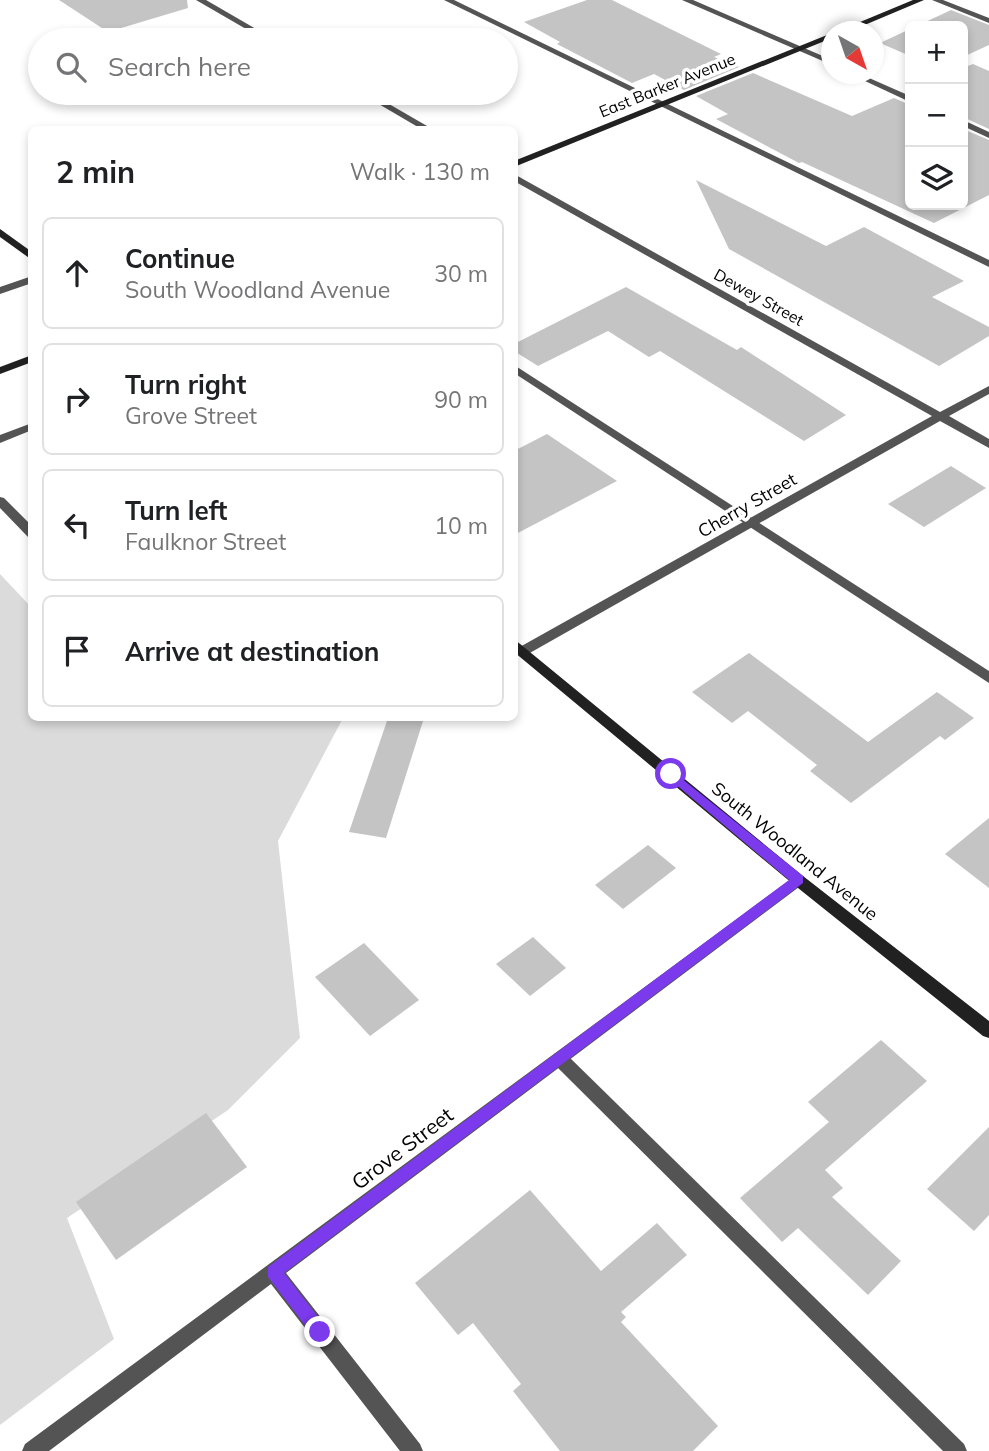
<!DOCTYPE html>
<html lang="en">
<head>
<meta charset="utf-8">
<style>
	:root { --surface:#fff; --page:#f6f6f6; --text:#202124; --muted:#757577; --line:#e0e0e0 }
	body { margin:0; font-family:Mulish,sans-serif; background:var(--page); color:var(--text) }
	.controls { position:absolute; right:21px; top:21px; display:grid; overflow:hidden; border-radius:10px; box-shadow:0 4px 10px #0003 }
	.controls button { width:63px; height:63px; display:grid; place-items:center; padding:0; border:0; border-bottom:2px solid var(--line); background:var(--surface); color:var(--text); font:35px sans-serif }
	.compass { position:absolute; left:821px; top:21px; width:63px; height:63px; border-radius:50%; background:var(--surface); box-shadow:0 4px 10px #0003; rotate:140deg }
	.stop { position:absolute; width:21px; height:21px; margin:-16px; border:5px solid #7c3aed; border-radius:50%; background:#fff }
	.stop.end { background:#7c3aed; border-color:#fff; box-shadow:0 2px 7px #0008 }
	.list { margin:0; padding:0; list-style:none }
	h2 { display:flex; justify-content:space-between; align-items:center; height:91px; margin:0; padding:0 28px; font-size:30px }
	h2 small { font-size:23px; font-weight:400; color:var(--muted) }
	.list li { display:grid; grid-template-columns:46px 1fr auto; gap:21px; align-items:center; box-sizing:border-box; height:112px; margin:0 14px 14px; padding:0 14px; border:2px solid var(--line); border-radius:10px }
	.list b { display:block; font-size:26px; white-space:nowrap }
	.list p { margin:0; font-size:23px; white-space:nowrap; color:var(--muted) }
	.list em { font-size:23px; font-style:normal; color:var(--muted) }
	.icon { flex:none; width:38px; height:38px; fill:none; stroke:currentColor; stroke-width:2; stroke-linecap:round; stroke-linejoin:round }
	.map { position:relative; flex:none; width:989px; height:1451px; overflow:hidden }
	.search { position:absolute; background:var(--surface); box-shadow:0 4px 10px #0003; left:28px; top:28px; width:490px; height:77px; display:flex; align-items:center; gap:18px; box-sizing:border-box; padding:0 24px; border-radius:38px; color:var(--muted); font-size:26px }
	.panel { position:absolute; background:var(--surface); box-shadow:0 4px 10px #0003; left:28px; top:126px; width:490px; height:595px; border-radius:10px }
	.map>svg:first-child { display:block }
</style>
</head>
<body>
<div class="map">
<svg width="989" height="1451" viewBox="0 0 989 1451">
	<rect width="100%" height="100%" fill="#fff"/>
	<polygon fill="#dbdbdb" points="0,574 31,607 32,718 343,718 278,841 300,1038 228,1110 67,1218 114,1339 0,1425"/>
	<g fill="#c4c4c4">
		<polygon points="59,0 187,0 188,8 108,32"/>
		<polygon points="587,0 612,0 721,54 714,57 739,67 684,90 654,74 632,83 557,44 560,42 524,22"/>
		<polygon points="951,10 989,25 989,45 963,57 963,26 917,26"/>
		<polygon points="910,29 910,56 880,43"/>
		<polygon points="973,64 989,71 989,129 963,117 963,68"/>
		<polygon points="753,73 852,116 894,98 910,105 910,205 963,205 963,129 989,140 989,195 934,223 802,162 799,163 716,119 728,114 696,96"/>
		<polygon points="696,180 826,246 864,227 964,281 932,297 989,327 989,336 939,366 729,249"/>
		<polygon points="626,287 737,350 741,347 846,415 804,441 660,351 649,357 608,331 538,366 514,351 514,344"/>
		<polygon points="547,434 617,481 514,535 514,451"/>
		<polygon points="951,466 986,488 924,527 888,504"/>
		<polygon points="749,653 868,742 937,692 974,718 945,740 940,736 851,803 810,771 817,765 748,711 732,723 692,692"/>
		<polygon points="388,718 424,718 386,838 349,832"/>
		<polygon points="989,818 989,888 945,854"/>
		<polygon points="648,845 676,868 623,909 595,885"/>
		<polygon points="533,937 566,968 530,996 496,964"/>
		<polygon points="364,943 419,1000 370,1036 315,977"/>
		<polygon points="881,1040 927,1081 825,1170 843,1188 832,1197 901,1261 868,1295 798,1228 782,1242 740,1198 829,1122 808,1102"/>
		<polygon points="206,1113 247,1167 116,1260 76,1202"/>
		<polygon points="989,1127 989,1215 974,1231 927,1189"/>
		<polygon points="530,1190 601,1271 657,1223 687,1255 621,1312 626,1317 621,1322 718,1426 693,1451 560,1451 513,1391 521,1384 473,1323 458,1335 415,1283"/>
	</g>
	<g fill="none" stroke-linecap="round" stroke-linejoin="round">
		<g fill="#545454" fill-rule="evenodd">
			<polygon points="444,0 454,0 989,260 989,267"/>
			<polygon points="932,0 943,0 989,18 989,23"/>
			<polygon points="32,276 32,283 0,294 0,287"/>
			<polygon points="514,365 989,671 989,683 514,373"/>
			<polygon points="32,423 32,430 0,443 0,435"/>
			<polygon points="0,497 4,498 32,526 32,538 28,537 0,508"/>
			<polygon points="560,1051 566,1054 964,1444 967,1451 943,1451 554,1064 552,1059 554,1054"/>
		</g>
		<g fill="#545454" fill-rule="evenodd">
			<polygon points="196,0 206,0 275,40 265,40"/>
			<polygon points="682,0 693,0 832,60 832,65"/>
			<polygon points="850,74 860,74 910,96 910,102"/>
			<polygon points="360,93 370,93 434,130 423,130"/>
			<polygon points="963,120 989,132 989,138 963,126"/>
			<polygon points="514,174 940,412 989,386 989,394 949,416 989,439 989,448 940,421 528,654 518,654 516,651 518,648 932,416 514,181"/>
			<polygon points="798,874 803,876 806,880 803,884 286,1273 420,1444 423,1451 400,1451 271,1284 49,1451 22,1451 25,1444"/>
		</g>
		<g fill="#212121" fill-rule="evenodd">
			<polygon points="913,0 924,0 848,32 836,32"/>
			<polygon points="832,33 832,38 514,167 514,161"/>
			<polygon points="0,229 32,252 32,260 0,237"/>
			<polygon points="32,355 32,362 0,374 0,367"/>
			<polygon points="514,639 803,876 989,1021 989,1038 983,1036 793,884 514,652"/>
		</g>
	</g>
	<polygon fill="#7c3aed" points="671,770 803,876 803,883 284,1273 325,1326 325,1337 314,1337 268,1277 268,1267 789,880 667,777 667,771"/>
	<g text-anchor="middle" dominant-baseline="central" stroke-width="7" stroke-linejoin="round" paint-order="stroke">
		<g font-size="16" fill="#000" stroke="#fff">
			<text transform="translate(667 85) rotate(-22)">East Barker Avenue</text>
			<text transform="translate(759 297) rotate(29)">Dewey Street</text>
		</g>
		<g font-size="18" fill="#000" stroke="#fff">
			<text transform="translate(747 505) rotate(-30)">Cherry Street</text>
			<text transform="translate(795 851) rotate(39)">South Woodland Avenue</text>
		</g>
		<g font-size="21" fill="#000" stroke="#fff">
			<text transform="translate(402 1148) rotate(-37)">Grove Street</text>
		</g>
	</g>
</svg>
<div class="controls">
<button>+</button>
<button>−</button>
<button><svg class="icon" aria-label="layers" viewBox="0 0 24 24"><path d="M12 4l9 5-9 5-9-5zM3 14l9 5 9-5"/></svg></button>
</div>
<svg class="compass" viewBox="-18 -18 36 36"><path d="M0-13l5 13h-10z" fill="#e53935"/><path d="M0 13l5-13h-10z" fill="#757577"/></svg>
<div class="stop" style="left:671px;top:774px"></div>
<div class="stop end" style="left:320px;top:1332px"></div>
<div class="search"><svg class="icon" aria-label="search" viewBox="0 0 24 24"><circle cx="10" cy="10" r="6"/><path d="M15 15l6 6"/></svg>Search here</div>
<section class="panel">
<h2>2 min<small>Walk · 130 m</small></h2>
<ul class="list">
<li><svg class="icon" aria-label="ahead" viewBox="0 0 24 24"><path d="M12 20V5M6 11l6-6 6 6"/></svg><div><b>Continue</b><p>South Woodland Avenue</p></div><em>30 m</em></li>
<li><svg class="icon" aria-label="right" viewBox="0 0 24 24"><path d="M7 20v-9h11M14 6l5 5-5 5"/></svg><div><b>Turn right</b><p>Grove Street</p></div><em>90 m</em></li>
<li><svg class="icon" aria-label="left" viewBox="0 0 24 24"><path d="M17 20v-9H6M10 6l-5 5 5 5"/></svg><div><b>Turn left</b><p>Faulknor Street</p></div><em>10 m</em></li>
<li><svg class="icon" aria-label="arrive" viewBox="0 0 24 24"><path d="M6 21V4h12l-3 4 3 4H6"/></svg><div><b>Arrive at destination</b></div></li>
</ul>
</section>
</div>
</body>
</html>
